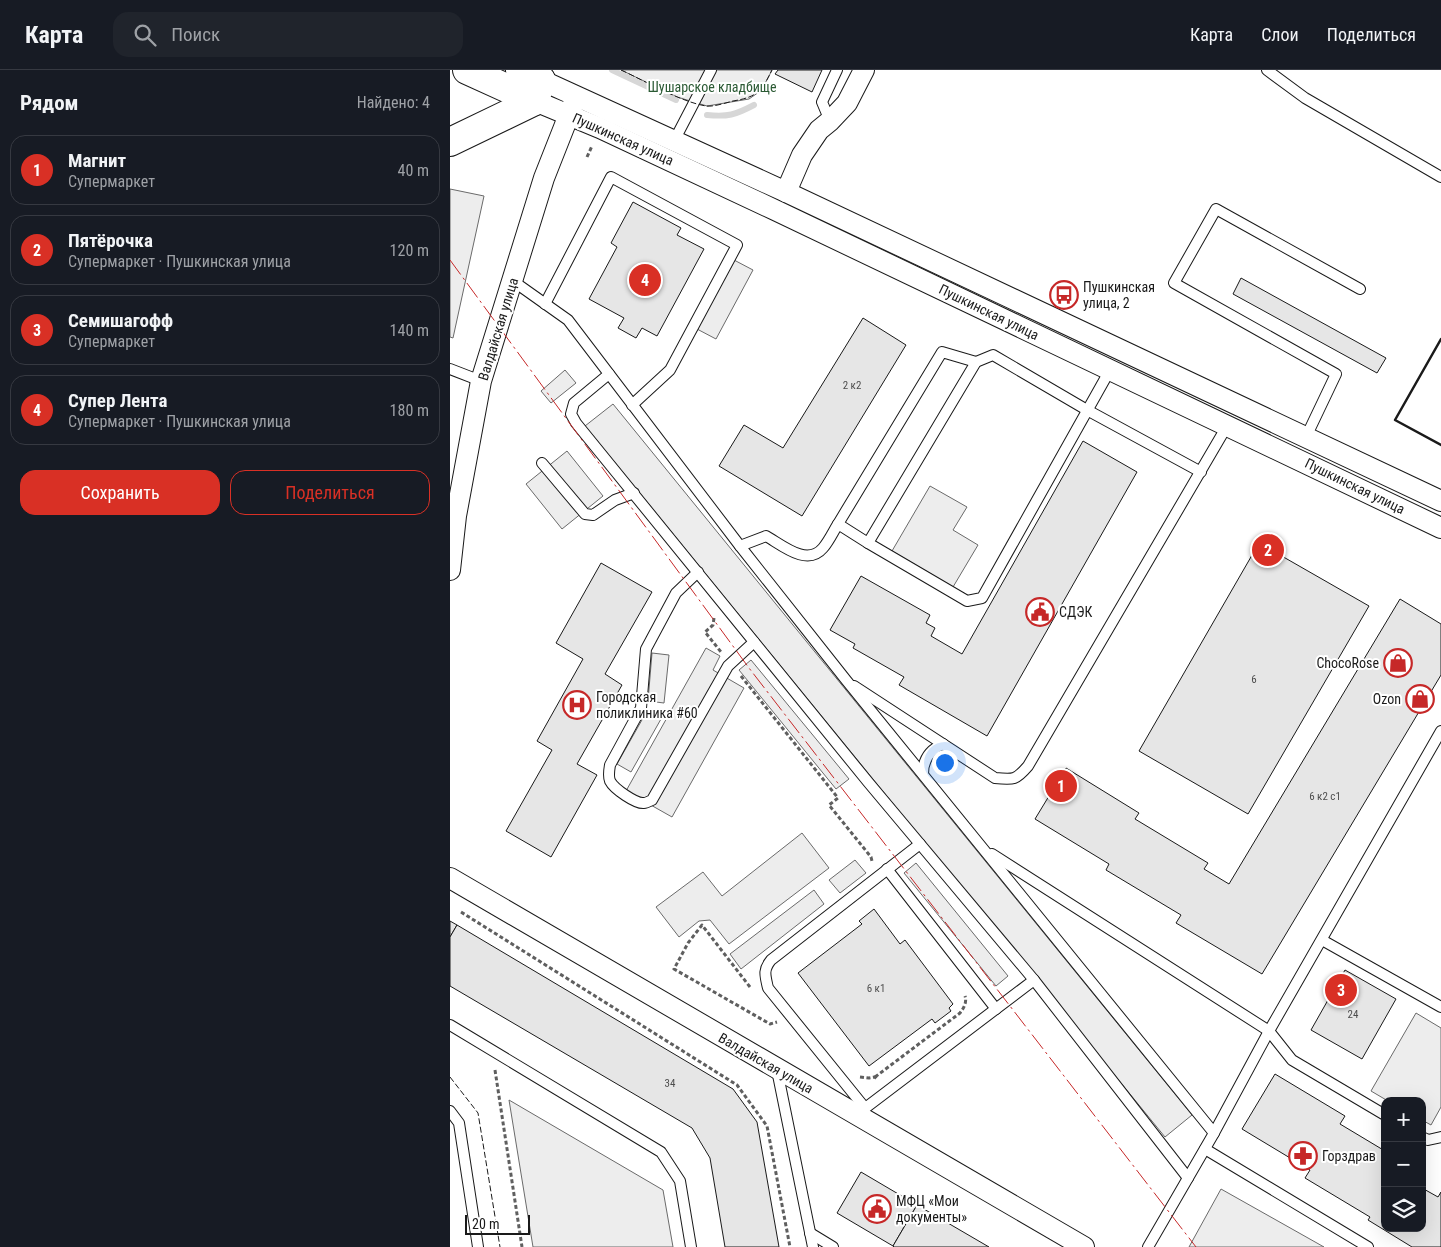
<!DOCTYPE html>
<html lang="ru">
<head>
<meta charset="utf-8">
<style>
	:root { --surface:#171b24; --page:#20242c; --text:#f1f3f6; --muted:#9ea1a6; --line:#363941; --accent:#d93025 }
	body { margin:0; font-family:"Roboto Condensed",sans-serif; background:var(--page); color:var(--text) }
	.controls { position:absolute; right:15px; bottom:15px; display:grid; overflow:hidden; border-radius:10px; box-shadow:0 5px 20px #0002 }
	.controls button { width:45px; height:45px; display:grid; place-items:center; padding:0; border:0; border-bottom:1px solid var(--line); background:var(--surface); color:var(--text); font:25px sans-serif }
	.scale { position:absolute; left:15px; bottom:12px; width:65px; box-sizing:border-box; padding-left:5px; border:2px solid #1a1a1a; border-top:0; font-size:14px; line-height:18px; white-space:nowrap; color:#1a1a1a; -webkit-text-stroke:4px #fff; paint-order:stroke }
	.you { position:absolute; left:494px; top:692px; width:18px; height:18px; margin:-12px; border:4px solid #fff; border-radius:50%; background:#1a73e8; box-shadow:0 0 0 8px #1a73e833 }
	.badge { display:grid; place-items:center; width:32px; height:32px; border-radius:50%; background:var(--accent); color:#fff; font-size:16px; font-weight:700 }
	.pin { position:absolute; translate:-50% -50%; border:2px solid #fff; box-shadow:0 1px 5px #0006 }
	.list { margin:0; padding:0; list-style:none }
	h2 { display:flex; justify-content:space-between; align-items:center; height:65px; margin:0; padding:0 20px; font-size:21px }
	h2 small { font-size:16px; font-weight:400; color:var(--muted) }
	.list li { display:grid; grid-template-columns:32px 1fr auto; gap:15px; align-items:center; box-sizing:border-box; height:70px; margin:0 10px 10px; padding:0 10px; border:1px solid var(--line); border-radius:15px }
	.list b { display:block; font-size:19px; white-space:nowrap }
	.list p { margin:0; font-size:16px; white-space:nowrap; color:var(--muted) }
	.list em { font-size:16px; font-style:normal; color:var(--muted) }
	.actions { display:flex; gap:10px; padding:15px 20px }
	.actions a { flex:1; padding:11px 0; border:1px solid var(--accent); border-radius:15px; text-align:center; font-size:18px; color:var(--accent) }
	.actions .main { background:var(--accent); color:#fff }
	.icon { flex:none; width:28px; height:28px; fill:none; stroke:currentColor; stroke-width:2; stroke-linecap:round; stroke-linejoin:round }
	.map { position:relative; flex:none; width:991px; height:1177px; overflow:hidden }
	header { display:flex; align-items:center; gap:30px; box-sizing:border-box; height:70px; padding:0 25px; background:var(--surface); border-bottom:1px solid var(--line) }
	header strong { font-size:24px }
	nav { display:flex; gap:28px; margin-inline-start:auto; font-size:18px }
	.search { width:350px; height:45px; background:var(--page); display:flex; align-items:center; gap:12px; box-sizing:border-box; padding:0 18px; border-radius:15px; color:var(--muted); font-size:19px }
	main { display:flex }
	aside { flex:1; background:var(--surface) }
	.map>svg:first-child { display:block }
</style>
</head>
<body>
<header>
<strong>Карта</strong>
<div class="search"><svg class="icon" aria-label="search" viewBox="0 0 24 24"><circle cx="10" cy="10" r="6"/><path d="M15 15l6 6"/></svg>Поиск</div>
<nav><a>Карта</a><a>Слои</a><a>Поделиться</a></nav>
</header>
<main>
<aside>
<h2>Рядом<small>Найдено: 4</small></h2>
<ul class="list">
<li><span class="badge">1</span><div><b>Магнит</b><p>Супермаркет</p></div><em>40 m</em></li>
<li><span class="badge">2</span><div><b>Пятёрочка</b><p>Супермаркет · Пушкинская улица</p></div><em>120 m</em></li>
<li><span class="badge">3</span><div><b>Семишагофф</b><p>Супермаркет</p></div><em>140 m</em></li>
<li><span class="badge">4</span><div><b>Супер Лента</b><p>Супермаркет · Пушкинская улица</p></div><em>180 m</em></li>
</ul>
<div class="actions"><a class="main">Сохранить</a><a>Поделиться</a></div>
</aside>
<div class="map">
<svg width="991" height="1177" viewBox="0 0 991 1177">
	<rect width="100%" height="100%" fill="#fff"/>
	<g fill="#ededed" stroke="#6a6a6a">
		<polygon points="171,0 322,0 317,10 309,22 299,29 257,36 227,27"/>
		<polygon points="0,119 34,126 3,268 0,267"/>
		<polygon points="284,190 303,200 266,269 247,259"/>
		<polygon points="115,300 126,313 101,333 91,321"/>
		<polygon points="163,334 742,1045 715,1067 135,356"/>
		<polygon points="117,381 153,426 112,459 76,414"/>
		<polygon points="480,416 517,437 503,460 528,475 503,517 442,481"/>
		<polygon points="256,578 270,586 263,600 294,618 222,747 176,721"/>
		<polygon points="202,583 219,585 214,633 198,631"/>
		<polygon points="301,590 399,709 386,719 289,600"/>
		<polygon points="197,641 211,649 181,702 167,694"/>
		<polygon points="352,763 379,798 279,874 260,850 249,851 229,867 206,837 253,802 272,826"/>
		<polygon points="405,790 416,803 390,823 379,810"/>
		<polygon points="466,793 558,906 546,916 454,803"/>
		<polygon points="364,820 374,834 291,899 280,884"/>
		<polygon points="966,943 991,958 991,1037 981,1055 972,1050 972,1031 938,1031 921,1021"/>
		<polygon points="59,1030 213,1120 223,1177 83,1177"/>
		<polygon points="771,1119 874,1177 739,1177"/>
	</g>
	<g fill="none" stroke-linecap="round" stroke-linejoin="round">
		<g stroke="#d7d7d7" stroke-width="6">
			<polyline points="162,0 226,30"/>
			<path d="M257,45C278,47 285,45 304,35"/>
		</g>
	</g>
	<g fill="#e6e6e6" stroke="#1a1a1a">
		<polygon points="328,0 372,0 362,22 325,4"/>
		<polygon points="183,132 231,158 227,165 254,179 207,266 192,258 186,268 168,258 174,248 139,229 167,177 161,173"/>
		<polygon points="791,208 936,288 927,303 783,224"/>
		<polygon points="413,248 456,275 352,446 269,396 294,355 333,378"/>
		<polygon points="633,371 687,402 537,666 449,615 454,607 403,578 405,574 380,560 411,506 480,545 476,553 485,558 481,566 512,584"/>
		<polygon points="809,473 919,536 798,744 689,681"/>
		<polygon points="151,493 202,522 155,604 172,615 127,694 147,705 101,787 56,761 102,680 87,671 133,589 106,573"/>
		<polygon points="950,529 991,554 991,605 812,904 726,853 731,845 656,800 659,794 585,749 616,698 689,743 685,749 758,793 754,799 779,814"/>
		<polygon points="424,839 450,874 455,870 503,934 499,938 501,941 485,953 482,949 419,996 348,903 412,854 409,851"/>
		<polygon points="0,851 7,855 0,867"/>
		<polygon points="7,855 283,1019 307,1052 329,1177 275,1177 260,1088 242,1058 0,916 0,867"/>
		<polygon points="895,900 946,929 912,989 861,960"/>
		<polygon points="825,1004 895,1046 890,1054 935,1081 935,1158 972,1158 972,1118 988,1127 991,1122 991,1177 962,1177 918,1150 920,1147 855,1108 860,1100 792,1059"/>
		<polygon points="411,1102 467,1135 443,1176 387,1143"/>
		<polygon points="467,1135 539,1177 444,1177 443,1176"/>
	</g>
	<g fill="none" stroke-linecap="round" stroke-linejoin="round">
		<defs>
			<g id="lane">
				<polyline points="817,0 855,28 991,107"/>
				<polyline points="380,51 372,32 387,0"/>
				<polyline points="224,71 261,0"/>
				<polyline points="63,211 118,250 290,476 396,610 764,1063"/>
				<polyline points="95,234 161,107 287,175 220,300 182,335"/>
				<polyline points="0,299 31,311"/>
				<polyline points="159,304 124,333 121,344 126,353 418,712 584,910 738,1108"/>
				<polyline points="856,367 886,304 724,213 766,139 910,219"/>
				<polyline points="92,393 135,444 143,445 165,430 184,423"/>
				<polyline points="388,454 492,282 526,292"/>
				<polyline points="418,473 517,531 532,528 660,300"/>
				<path d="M290,476L316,466C332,475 357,497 373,478C379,471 383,462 388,454L418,473L526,292L543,285L637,340L751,402"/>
				<path d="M248,502L226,523L196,579L191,638L160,695C159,701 158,706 160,711C164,719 186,734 194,733C196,733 200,731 202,730L278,596L304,572"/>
				<path d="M404,616L545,708C564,710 566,710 578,696L777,356"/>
				<path d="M473,704C473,690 479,680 493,674"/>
				<polyline points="542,784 819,961 842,990 935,1045"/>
				<polyline points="437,799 546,939"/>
				<polyline points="872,870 991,937"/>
				<polyline points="0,955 211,1082 230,1111 241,1177"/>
				<polyline points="327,1000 363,1177"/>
				<path d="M415,1038L318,918C315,905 313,900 321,890L470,774"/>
				<polyline points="0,1041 9,1053 28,1177"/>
				<polyline points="410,1042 584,910"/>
				<polyline points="972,1067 978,1070 991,1067"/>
				<polyline points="755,1079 918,1177"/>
				<polyline points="360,1163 383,1177"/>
				<polyline points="698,1177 764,1063 819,961 991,661"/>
			</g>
			<g id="street">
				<polyline points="91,10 336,122 991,431"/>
				<polyline points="85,31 150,58 325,140 991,458"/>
				<polyline points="336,122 352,85 369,60 380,51 397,33 414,0"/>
				<polyline points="0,500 6,446 31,311 94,108 124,32"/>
				<polyline points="0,808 634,1177"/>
			</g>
			<g id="secondary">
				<polyline points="17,0 85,31"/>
				<polyline points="70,0 91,10"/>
				<polyline points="0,72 85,31 91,10"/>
			</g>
		</defs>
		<use href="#lane" stroke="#1a1a1a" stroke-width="12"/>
		<use href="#street" stroke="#1a1a1a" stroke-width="22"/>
		<use href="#secondary" stroke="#1a1a1a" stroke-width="30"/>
		<g stroke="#5f5f5f" stroke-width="3" stroke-dasharray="4 2.5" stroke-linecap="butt">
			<polyline points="137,87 142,76"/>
			<polyline points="264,548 263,555 255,562 271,582"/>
			<polyline points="291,606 388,728 379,735 421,787 422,791"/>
			<polyline points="11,842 287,1015 317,1056 340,1177"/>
			<polyline points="300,917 252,855 238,873 224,899 320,954 327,952"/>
			<polyline points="45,1000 72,1177"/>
			<polyline points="410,1007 419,1008 425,1007 427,1009"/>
			<path d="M425,1007L510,943C514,938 517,932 515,926"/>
		</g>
		<use href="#lane" stroke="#fff" stroke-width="10"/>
		<use href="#street" stroke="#fff" stroke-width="20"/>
		<use href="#secondary" stroke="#fff" stroke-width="28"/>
		<g stroke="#1a1a1a" stroke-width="1" stroke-dasharray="6 2.5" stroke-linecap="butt">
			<path d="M171,0C195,11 231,32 256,36C264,37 275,33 283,31C307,27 311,22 322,0"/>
			<polyline points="0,1007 28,1043 50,1177"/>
		</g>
		<polyline stroke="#1a1a1a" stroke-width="2.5" points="991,269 945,350 991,375"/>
		<polyline stroke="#c62828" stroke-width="1" stroke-dasharray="18 4 2.5 4" stroke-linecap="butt" points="0,190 299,598 746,1177"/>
	</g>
	<defs>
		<symbol id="bus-ring" viewBox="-11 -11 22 22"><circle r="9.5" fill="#fff" stroke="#c62828" stroke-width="1.5"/><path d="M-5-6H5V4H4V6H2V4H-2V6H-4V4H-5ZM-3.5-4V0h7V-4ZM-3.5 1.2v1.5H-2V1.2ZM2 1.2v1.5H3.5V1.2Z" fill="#c62828"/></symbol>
		<symbol id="civic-ring" viewBox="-11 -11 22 22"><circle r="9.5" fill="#fff" stroke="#c62828" stroke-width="1.5"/><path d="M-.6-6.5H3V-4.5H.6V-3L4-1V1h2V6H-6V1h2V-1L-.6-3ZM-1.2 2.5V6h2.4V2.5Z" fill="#c62828"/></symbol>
		<symbol id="shop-ring" viewBox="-11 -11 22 22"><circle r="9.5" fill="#fff" stroke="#c62828" stroke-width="1.5"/><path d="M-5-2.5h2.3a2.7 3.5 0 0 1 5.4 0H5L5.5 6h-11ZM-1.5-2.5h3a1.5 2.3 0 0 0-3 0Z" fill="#c62828"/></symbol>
		<symbol id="hospital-ring" viewBox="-11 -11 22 22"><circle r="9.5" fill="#fff" stroke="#c62828" stroke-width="1.5"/><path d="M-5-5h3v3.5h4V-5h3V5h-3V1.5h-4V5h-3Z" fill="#c62828"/></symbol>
		<symbol id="pharmacy-ring" viewBox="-11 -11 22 22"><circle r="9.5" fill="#fff" stroke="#c62828" stroke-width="1.5"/><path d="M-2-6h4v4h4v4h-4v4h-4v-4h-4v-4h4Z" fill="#c62828"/></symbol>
	</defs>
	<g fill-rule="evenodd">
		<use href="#bus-ring" x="598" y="209" width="32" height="32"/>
		<use href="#civic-ring" x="574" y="526" width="32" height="32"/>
		<use href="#shop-ring" x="932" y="577" width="32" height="32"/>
		<use href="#shop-ring" x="954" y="613" width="32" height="32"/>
		<use href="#hospital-ring" x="111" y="619" width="32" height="32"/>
		<use href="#pharmacy-ring" x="837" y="1070" width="32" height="32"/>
		<use href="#civic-ring" x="411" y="1123" width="32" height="32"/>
	</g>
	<g text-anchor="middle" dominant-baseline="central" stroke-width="4" stroke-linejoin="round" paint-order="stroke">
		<g font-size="11" fill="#4d4d4d">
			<text x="402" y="315">2 к2</text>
			<text x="804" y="609">6</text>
			<text x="875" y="726">6 к2 с1</text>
			<text x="426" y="918">6 к1</text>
			<text x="903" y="944">24</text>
			<text x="220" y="1013">34</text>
		</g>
		<g font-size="14" fill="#2b5a34" stroke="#fff">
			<text x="262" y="17">Шушарское кладбище</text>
		</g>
		<g font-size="14" fill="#1a1a1a" stroke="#fff">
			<text transform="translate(173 69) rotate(24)">Пушкинская улица</text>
			<text transform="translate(539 242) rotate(26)">Пушкинская улица</text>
			<text transform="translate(48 259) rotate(-73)">Валдайская улица</text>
			<text transform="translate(905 416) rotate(26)">Пушкинская улица</text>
			<text transform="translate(316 993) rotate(30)">Валдайская улица</text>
		</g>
		<g font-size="14" fill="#1a1a1a" stroke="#fff" text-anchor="start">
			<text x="633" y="217">Пушкинская<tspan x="633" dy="16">улица, 2</tspan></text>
			<text x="609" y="542">СДЭК</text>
			<text x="929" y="593" text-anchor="end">ChocoRose</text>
			<text x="146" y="627">Городская<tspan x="146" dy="16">поликлиника #60</tspan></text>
			<text x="951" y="629" text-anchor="end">Ozon</text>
			<text x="872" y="1086">Горздрав</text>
			<text x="446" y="1131">МФЦ «Мои<tspan x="446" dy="16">документы»</tspan></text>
		</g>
	</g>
</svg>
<div class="controls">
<button>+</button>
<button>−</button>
<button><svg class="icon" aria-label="layers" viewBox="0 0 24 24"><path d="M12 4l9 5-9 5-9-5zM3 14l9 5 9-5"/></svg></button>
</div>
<div class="scale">20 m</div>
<div class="you"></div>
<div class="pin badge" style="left:611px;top:716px">1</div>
<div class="pin badge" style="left:818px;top:480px">2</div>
<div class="pin badge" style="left:891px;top:920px">3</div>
<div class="pin badge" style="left:195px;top:210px">4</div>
</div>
</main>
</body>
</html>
